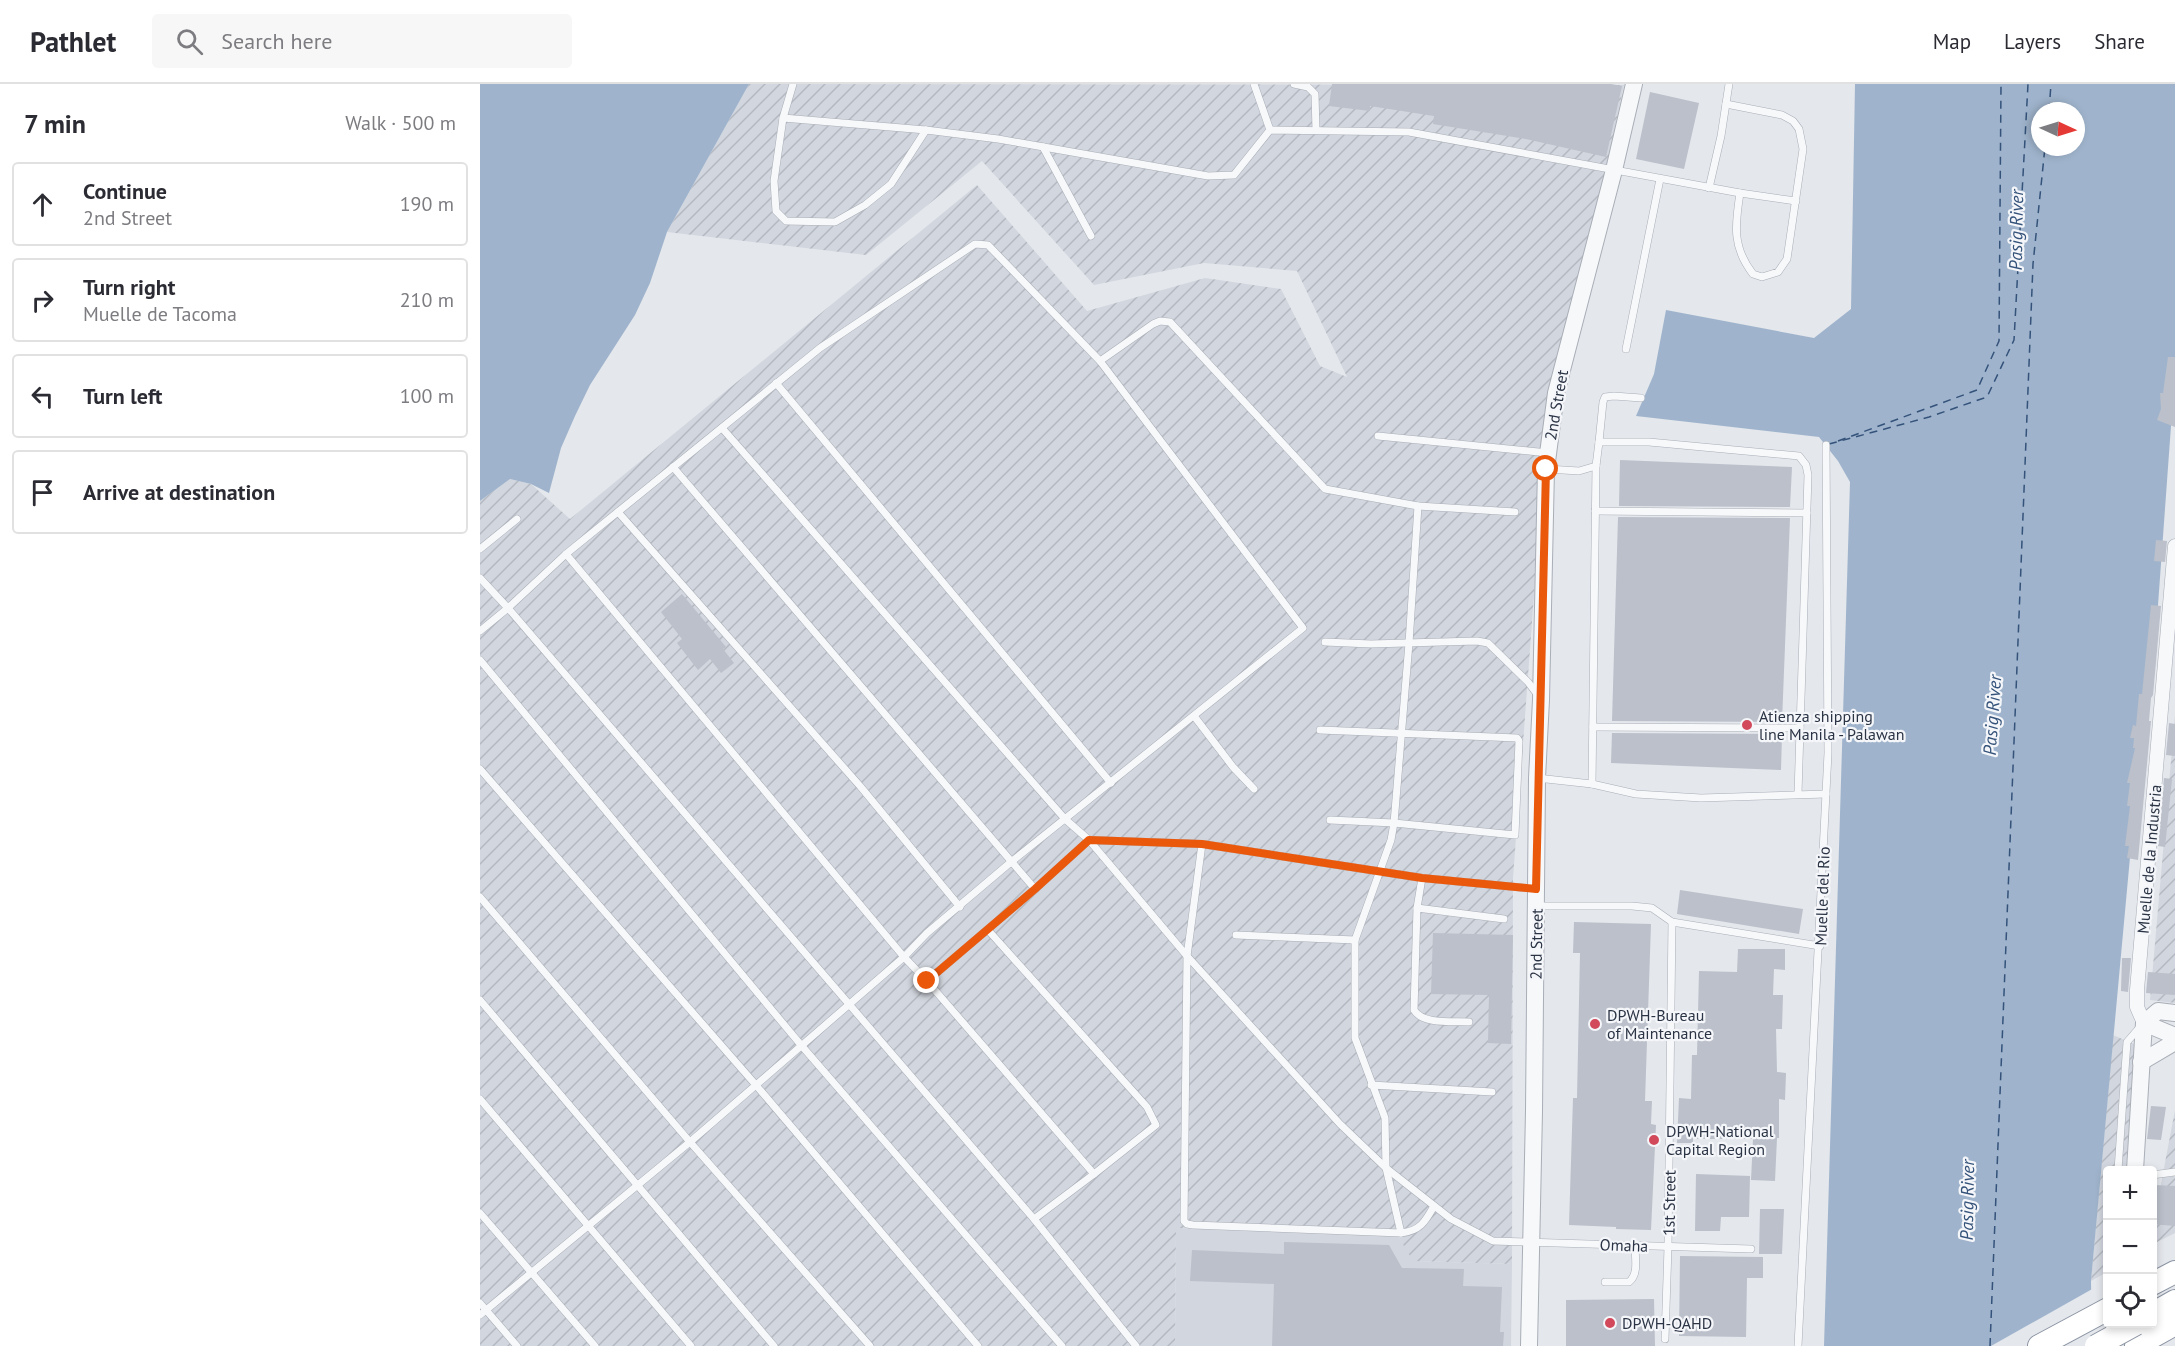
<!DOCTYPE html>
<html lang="en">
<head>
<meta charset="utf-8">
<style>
	:root { --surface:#fff; --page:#f7f7f7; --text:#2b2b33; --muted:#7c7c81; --line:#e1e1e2 }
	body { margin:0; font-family:"PT Sans",sans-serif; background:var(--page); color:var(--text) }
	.controls { position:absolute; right:18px; bottom:18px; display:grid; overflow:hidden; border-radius:6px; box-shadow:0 3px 9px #0003 }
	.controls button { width:54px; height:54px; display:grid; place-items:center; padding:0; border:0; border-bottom:2px solid var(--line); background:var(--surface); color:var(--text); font:30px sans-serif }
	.compass { position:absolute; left:1551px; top:18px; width:54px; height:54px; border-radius:50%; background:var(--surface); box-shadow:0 3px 9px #0003; rotate:94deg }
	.stop { position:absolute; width:18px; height:18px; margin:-14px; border:4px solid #ea580c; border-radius:50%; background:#fff }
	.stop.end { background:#ea580c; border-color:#fff; box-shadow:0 2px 6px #0008 }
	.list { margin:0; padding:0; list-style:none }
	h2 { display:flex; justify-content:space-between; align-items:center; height:78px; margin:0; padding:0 24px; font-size:26px }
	h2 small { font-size:20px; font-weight:400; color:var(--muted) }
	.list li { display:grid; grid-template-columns:39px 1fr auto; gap:18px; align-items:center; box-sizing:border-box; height:84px; margin:0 12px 12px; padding:0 12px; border:2px solid var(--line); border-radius:6px }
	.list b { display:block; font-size:22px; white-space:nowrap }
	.list p { margin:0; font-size:20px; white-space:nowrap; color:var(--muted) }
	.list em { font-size:20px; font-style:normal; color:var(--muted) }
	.icon { flex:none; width:33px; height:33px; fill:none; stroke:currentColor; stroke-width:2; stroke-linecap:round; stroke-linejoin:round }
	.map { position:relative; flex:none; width:1695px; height:1262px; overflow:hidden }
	header { display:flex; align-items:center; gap:36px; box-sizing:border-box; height:84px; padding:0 30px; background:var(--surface); border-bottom:2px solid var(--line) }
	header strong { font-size:28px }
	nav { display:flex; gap:33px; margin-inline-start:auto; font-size:21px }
	.search { width:420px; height:54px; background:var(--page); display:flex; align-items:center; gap:15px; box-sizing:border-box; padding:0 21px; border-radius:6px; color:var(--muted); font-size:22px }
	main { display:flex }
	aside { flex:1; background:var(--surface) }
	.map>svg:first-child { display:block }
</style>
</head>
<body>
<header>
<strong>Pathlet</strong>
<div class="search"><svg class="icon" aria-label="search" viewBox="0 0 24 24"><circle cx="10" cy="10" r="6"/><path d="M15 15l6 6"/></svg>Search here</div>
<nav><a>Map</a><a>Layers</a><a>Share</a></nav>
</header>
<main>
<aside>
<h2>7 min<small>Walk · 500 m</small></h2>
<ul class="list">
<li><svg class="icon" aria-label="ahead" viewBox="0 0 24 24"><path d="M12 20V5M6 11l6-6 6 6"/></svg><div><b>Continue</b><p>2nd Street</p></div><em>190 m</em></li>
<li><svg class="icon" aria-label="right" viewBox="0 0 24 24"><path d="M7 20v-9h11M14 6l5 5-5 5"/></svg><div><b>Turn right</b><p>Muelle de Tacoma</p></div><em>210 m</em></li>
<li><svg class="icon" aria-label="left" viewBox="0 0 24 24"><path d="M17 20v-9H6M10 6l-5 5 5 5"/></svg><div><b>Turn left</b></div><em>100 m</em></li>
<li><svg class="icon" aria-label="arrive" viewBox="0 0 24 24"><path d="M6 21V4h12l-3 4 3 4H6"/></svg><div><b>Arrive at destination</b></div></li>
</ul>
</aside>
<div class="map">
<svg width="1695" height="1262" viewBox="0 0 1695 1262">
	<defs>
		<pattern id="industrial-furrows" width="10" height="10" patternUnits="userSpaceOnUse" patternTransform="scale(1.5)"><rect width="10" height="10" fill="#d2d6de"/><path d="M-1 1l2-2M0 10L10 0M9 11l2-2" fill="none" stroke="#b4b8c0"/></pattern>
	</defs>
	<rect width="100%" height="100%" fill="#e4e7ec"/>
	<polygon fill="#d2d6de" points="696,1144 918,1152 934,1177 1032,1180 1031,1262 695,1262"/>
	<g fill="url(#industrial-furrows)">
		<polygon points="269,0 1144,1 1128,75 1068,323 1033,794 1032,1180 933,1177 918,1152 696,1144 695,1262 0,1262 0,417 30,395 51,400 90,435 497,101 607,227 725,194 801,205 840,282 867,293 817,187 724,179 614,201 502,77 386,171 187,148"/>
		<polygon points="1695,631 1695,919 1670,916"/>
		<polygon points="1633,951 1654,960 1646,1086 1628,1086 1627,1188 1611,1197"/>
		<polygon points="1695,1026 1695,1149 1673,1160 1673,1142"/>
	</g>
	<g fill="#9fb4cc" fill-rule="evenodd">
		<polygon points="0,0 269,0 187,148 170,199 155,231 110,301 95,332 81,364 69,409 51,400 30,395 0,417"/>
		<path d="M1375,0H1695V287L1677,535L1655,719L1611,1197L1612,1262H1344L1370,398L1358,377L1339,353L1156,332L1174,290L1186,226L1334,254L1371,225ZM1560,27H1596V63H1560Z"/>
	</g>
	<polygon fill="#e4e7ec" points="1614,1204 1615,1262 1511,1262"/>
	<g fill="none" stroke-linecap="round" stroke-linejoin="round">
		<g stroke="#34527a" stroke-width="1.5" stroke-dasharray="8 6" stroke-linecap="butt">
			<polyline points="1569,27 1571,0"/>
			<polyline points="1358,357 1497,306 1519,257 1521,0"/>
			<polyline points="1349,360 1449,333 1507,313 1534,256 1548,0"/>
			<polyline points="1510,1262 1553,180 1565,63"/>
		</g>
	</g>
	<g fill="#bbc0ca">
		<polygon points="852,0 1131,0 1142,2 1126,73 1046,55 953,40 954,32 890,22 890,27 849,22"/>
		<polygon points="1170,8 1219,19 1204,85 1156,75"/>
		<polygon points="1688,273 1695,273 1695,343 1677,336 1681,325 1680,309 1683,309"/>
		<polygon points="1140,376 1312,383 1310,423 1139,422"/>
		<polygon points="1138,433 1310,434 1302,638 1132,637"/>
		<polygon points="1676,456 1687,457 1685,478 1674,477"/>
		<polygon points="202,510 246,563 243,565 254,579 241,589 230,575 218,586 197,559 202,555 181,528"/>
		<polygon points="1671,521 1681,522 1673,611 1671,614 1669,637 1671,637 1658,776 1647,774 1649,762 1645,762 1650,722 1647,722 1650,699 1647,699 1655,664 1653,664 1654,654 1650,654 1653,641 1656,642 1659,610 1662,610"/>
		<polygon points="1689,639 1695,640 1695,672 1686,671"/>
		<polygon points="1132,649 1302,650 1301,686 1131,679"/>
		<polygon points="1684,694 1692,695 1685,763 1678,762"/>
		<polygon points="1200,806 1323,825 1319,850 1197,830"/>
		<polygon points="1094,838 1171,840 1165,1017 1172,1017 1171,1040 1176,1041 1171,1146 1136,1145 1136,1143 1089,1141 1093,1014 1097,1014 1100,869 1093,869"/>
		<polygon points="953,849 1033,851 1031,960 1008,959 1009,911 951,910"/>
		<polygon points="1258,865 1305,865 1305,886 1294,885 1293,911 1303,911 1302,945 1296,945 1297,988 1306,989 1305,1016 1299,1015 1299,1054 1297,1054 1295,1097 1271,1096 1273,1055 1213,1055 1213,1059 1197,1059 1199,1014 1211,1015 1212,971 1217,971 1219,887 1257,888"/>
		<polygon points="1642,874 1651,874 1648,908 1641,907"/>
		<polygon points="1668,888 1695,890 1695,911 1666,909"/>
		<polygon points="1671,1022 1686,1023 1681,1056 1667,1055"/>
		<polygon points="1216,1090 1270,1092 1269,1133 1241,1133 1240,1147 1215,1147"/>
		<polygon points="1674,1101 1695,1102 1695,1142 1672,1140 1672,1104"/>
		<polygon points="1280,1125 1304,1125 1302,1170 1279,1170"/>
		<polygon points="804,1158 909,1161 922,1184 984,1185 983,1202 1022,1203 1020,1248 1024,1248 1023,1262 792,1262 794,1200 710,1197 712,1166 804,1170"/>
		<polygon points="1200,1172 1283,1173 1283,1194 1267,1194 1266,1253 1199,1252"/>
		<polygon points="1174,1215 1175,1262 1086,1262 1086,1216"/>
	</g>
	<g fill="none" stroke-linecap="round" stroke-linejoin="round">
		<defs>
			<g id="service">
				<polyline points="313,0 303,34 294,97 296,127 306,137 355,138 385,121 411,100 446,46"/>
				<polyline points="774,0 790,46"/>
				<polyline points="814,0 828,3 835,10 836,46"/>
				<path d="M303,34L446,46L518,55L728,92L754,91L790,46L929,48L1260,109C1255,141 1252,163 1273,190L1282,193L1298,188L1307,175L1323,65L1319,45L1313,37L1302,31L1246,20"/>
				<polyline points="563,63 611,152"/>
				<polyline points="1229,104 1241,52 1249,0"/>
				<polyline points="1260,109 1316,117"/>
				<polyline points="1146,265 1180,95"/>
				<polyline points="296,299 631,699"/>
				<polyline points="242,344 585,735 609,756 707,872 860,1040 906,1084 971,1135 1013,1157 1271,1165"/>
				<polyline points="898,352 1068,369"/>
				<polyline points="1119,358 1123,318 1125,313 1134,312 1161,314"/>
				<polyline points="193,383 555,805"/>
				<polyline points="1067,385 1099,387 1116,382 1119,358 1169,358 1319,372 1326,381 1328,391 1318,710"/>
				<polyline points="938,422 1035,428"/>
				<polyline points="1115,427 1327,429"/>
				<polyline points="138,428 380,702 480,823"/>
				<polyline points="0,465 37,435"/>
				<polyline points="86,470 424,873 447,849 531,778 823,544 620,277"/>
				<polyline points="0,494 28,524 554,1135 656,1262"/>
				<polyline points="0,547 28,524 86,470 340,264 495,160 508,161 620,277 673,240 680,237 690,238 845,405 938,422 929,559 914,739 911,756 875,856 875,954 905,1034 906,1084 921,1149"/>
				<polyline points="845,558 891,560 997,557 1008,559 1048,598 1057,610"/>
				<polyline points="0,576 321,961 582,1262"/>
				<polyline points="714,632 753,683 774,705"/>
				<polyline points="1113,643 1320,644"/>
				<polyline points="840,646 1037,654 1039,657 1035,751 914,739 850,736"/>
				<polyline points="0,685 275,1000 498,1262"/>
				<polyline points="1057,694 1112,700 1156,710 1221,714 1346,710"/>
				<polyline points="1112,700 1116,382"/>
				<polyline points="609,756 722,760 942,794 1056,805"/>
				<path d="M722,760L707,872L704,1137L707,1140L713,1141L921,1149C940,1147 945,1138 954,1122"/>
				<path d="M942,794L937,824L934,926C943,941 973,937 989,938"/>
				<polyline points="0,813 210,1058 390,1262"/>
				<polyline points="1056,822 1152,822 1172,824 1192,838 1340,862"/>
				<polyline points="937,824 1024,835"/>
				<polyline points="508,846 667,1023 676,1041 614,1090"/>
				<polyline points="756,851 875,856"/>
				<polyline points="447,897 614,1090 554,1135"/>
				<polyline points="0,916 294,1262"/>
				<polyline points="891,1001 1012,1008"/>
				<polyline points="0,1015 211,1262"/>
				<polyline points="1638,1086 1647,958 1660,943"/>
				<polyline points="1672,1091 1695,1088"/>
				<polyline points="0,1129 115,1262"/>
				<path d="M1125,1198H1149C1159,1190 1155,1174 1155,1162"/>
				<polyline points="0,1219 37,1262"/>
				<polyline points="0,1231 210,1058 424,873 447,897 555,805 609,756"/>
				<polyline points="1185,1255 1188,1163 1192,838"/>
				<polyline points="1318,1262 1348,669 1346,361"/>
			</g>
			<polyline id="minor" points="1664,939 1657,923 1657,906 1695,462"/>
			<g id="tertiary">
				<polyline points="1664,939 1678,927 1695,929"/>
				<polyline points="1664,939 1695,952"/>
				<polyline points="1661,978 1695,958"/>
				<polyline points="1655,1086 1664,939"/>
				<polyline points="1049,1262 1054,1027 1057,694 1061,616 1066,385 1076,309 1134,86 1154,0"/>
			</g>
			<g id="trunk">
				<polyline points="1672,1200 1695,1188"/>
				<polyline points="1672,1230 1695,1217"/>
				<polyline points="1559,1262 1628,1225"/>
				<polyline points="1656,1262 1695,1240"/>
			</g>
		</defs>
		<use href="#service" stroke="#a9aeb7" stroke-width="8"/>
		<use href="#minor" stroke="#a9aeb7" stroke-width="15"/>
		<use href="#tertiary" stroke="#a9aeb7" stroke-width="18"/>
		<use href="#trunk" stroke="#8b94a3" stroke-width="24"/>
		<use href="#service" stroke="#f7f8fa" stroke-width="7"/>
		<use href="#minor" stroke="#f7f8fa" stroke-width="14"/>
		<use href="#tertiary" stroke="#f7f8fa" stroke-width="16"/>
		<use href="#trunk" stroke="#fff" stroke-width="22"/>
		<defs>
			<polyline id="trunk-bridge" points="1616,1262 1656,1240"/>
		</defs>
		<use href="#trunk-bridge" stroke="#8b94a3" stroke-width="24" stroke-linecap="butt"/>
		<use href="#trunk-bridge" stroke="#fff" stroke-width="22"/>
	</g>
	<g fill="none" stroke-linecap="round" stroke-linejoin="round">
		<polyline stroke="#ea580c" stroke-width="8" points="447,897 555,805 609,756 722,760 942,794 1056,805 1066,385"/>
	</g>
	<g fill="#d1495b" stroke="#f4f6f9" stroke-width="2">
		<circle cx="1267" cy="641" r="6"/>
		<circle cx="1115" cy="940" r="6"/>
		<circle cx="1174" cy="1056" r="6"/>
		<circle cx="1130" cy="1239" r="6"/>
	</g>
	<g text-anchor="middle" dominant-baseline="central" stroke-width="4.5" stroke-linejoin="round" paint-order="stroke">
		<g font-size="16" fill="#2b3445" stroke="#f4f6f9">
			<text transform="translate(1076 321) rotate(-80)">2nd Street</text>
			<text transform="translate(1669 775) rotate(-85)">Muelle de la Industria</text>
			<text transform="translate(1342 812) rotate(-88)">Muelle del Rio</text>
			<text transform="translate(1056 860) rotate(-89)">2nd Street</text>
			<text transform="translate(1189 1119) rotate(-89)">1st Street</text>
			<text transform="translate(1144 1161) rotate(2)">Omaha</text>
		</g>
		<g font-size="16" fill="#2b3445" stroke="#f4f6f9" text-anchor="start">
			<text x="1279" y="632">Atienza shipping<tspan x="1279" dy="18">line Manila - Palawan</tspan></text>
			<text x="1127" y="931">DPWH-Bureau<tspan x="1127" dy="18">of Maintenance</tspan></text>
			<text x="1186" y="1047">DPWH-National<tspan x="1186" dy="18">Capital Region</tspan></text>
			<text x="1142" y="1239">DPWH-QAHD</text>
		</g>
		<g font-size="18" font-style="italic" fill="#34527a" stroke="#f4f6f9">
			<text transform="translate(1536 146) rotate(-89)">Pasig River</text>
			<text transform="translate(1512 631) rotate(-86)">Pasig River</text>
			<text transform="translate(1487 1116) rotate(-89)">Pasig River</text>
		</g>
	</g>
</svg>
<div class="controls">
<button>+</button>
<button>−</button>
<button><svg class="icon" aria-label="locate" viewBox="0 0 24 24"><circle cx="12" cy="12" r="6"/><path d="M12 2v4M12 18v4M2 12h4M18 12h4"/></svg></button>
</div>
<svg class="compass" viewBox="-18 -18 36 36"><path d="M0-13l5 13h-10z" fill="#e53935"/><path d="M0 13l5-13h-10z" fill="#7c7c81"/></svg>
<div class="stop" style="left:1066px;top:385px"></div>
<div class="stop end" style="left:447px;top:897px"></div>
</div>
</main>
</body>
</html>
